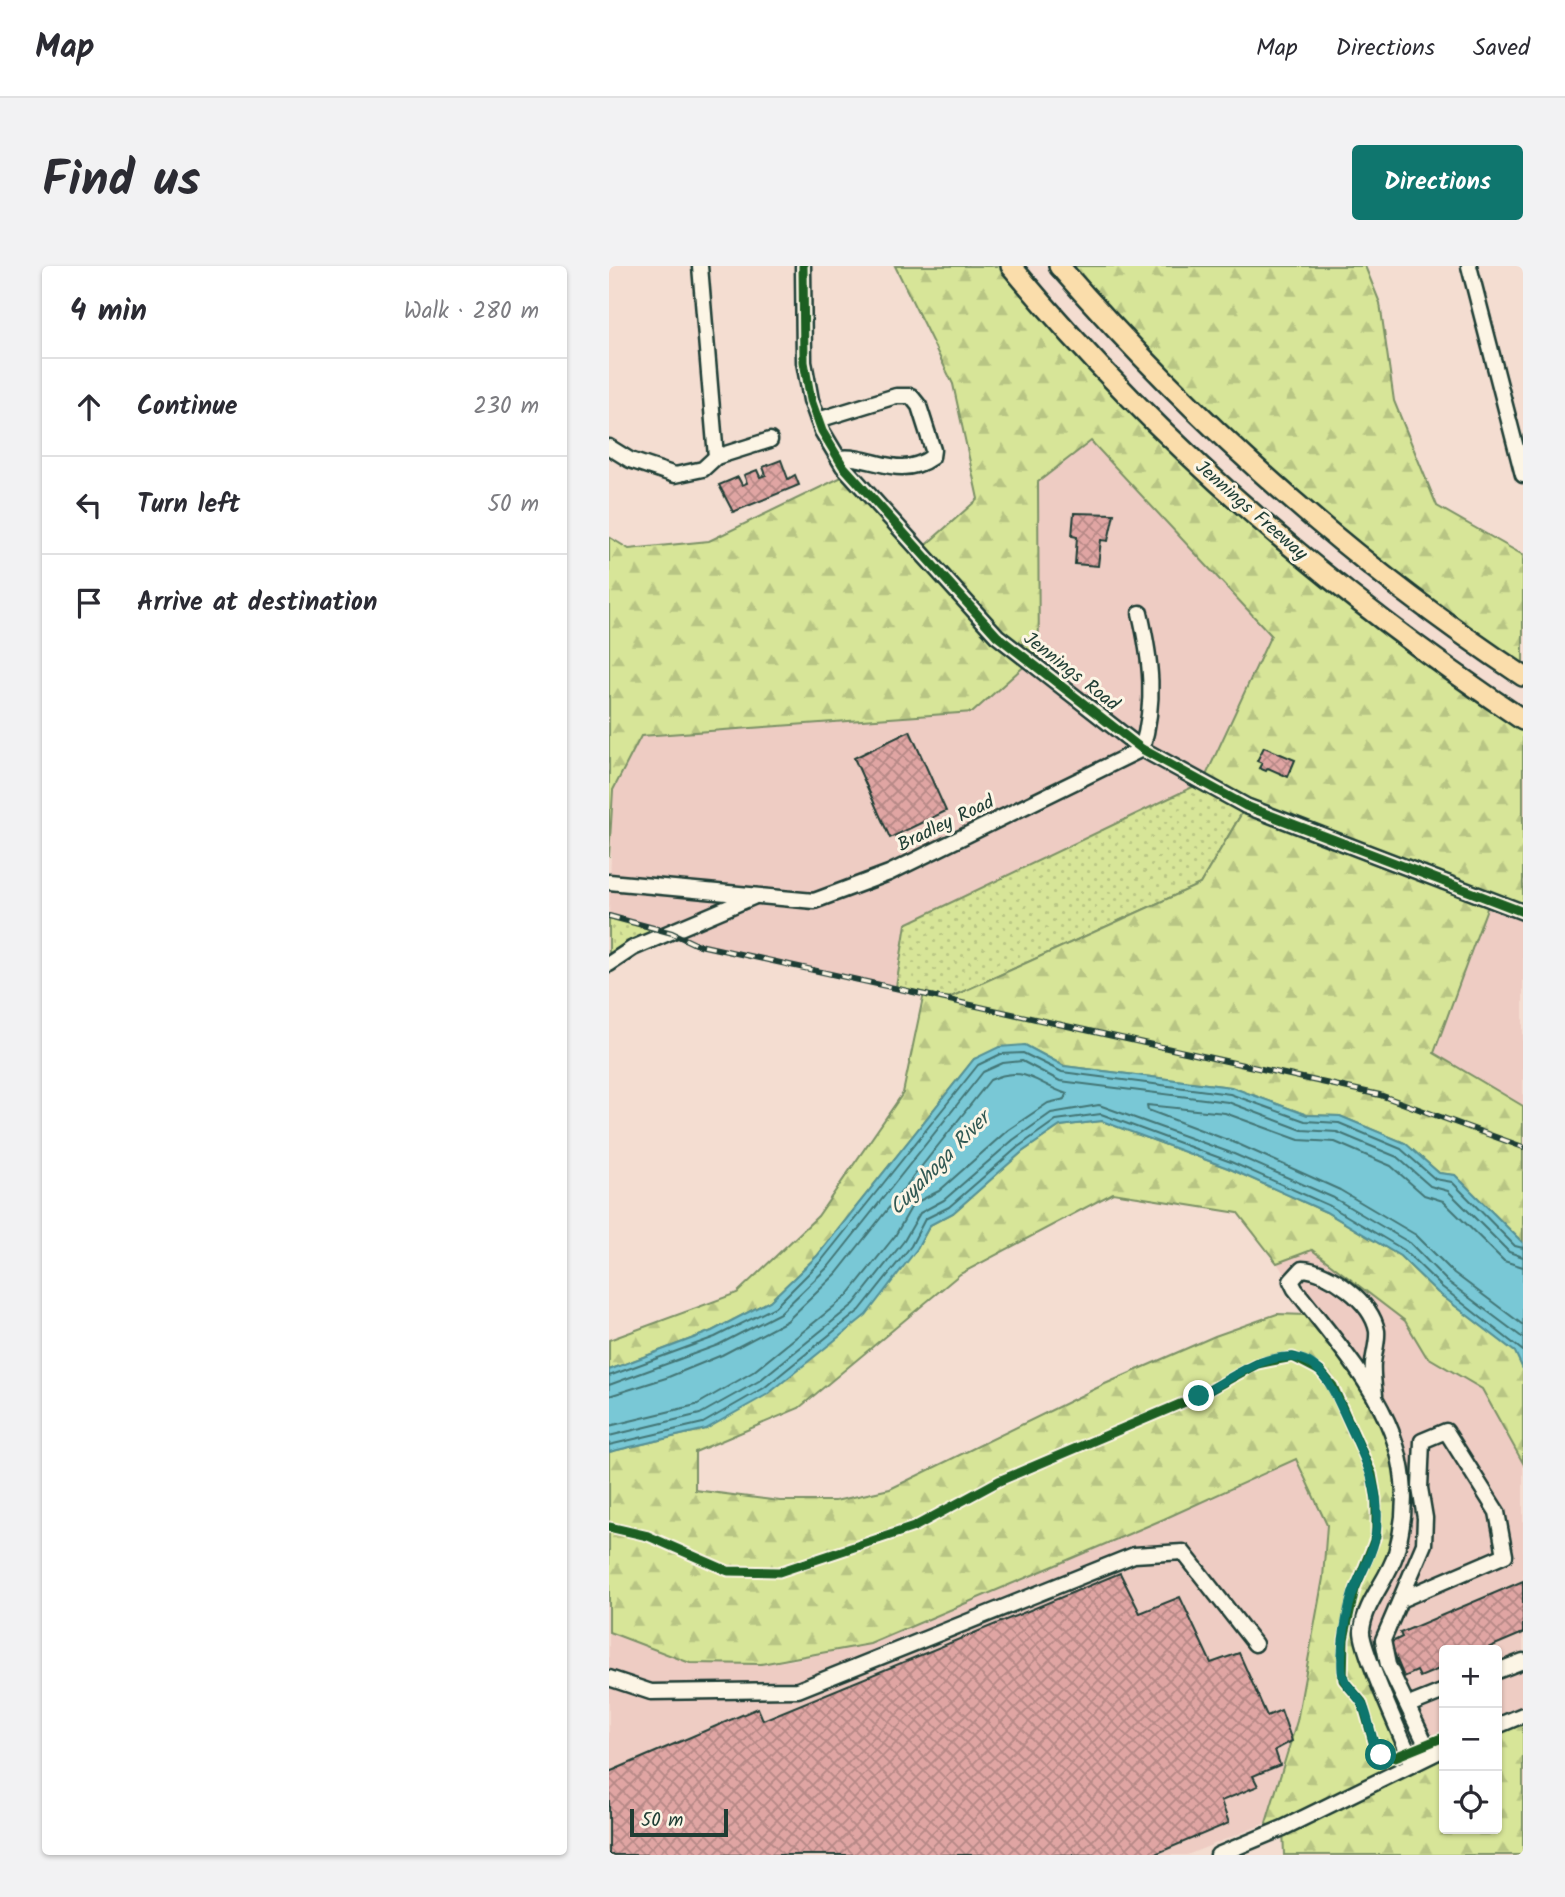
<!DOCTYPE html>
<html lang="en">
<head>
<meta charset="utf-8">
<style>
	:root { --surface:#fff; --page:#f2f2f3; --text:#2b2b33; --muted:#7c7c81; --line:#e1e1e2; --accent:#0f766e }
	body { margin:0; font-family:Kalam,sans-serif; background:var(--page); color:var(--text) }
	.controls { position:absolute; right:21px; bottom:21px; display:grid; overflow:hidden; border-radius:7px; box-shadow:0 2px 5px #0004 }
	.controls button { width:63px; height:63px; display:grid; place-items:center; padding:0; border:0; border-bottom:2px solid var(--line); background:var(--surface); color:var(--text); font:35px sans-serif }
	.scale { position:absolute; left:21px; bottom:18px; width:98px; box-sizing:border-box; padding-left:7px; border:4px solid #1f3d34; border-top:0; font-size:19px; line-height:24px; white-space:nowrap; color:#1f3d34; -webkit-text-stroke:5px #fcf5e5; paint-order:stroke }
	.stop { position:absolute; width:21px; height:21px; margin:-16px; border:5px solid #0f766e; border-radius:50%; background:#fff }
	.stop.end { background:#0f766e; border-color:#fff; box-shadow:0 2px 7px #0008 }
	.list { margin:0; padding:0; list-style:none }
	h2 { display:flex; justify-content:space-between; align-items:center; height:91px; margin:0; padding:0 28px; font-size:30px }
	h2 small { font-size:23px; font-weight:400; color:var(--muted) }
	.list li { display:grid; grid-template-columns:46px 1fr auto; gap:21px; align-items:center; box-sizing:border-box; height:98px; padding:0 28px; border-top:2px solid var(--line) }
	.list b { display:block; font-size:26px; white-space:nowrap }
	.list em { font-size:23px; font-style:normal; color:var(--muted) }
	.icon { flex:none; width:38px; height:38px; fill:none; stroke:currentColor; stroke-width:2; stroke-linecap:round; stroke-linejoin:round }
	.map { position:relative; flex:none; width:914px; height:1589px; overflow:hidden; border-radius:7px }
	header { display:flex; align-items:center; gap:42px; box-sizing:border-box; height:98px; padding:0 35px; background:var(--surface); border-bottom:2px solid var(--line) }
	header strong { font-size:33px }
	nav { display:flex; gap:38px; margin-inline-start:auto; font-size:24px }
	.intro { display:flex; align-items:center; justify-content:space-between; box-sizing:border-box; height:168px; padding:0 42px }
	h1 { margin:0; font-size:49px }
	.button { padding:18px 32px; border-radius:7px; background:var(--accent); color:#fff; font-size:24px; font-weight:700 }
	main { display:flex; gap:42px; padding:0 42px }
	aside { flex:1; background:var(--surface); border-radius:7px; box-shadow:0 2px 5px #0004 }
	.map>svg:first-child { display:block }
</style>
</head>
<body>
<header>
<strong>Map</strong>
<nav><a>Map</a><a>Directions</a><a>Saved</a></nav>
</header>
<div class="intro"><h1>Find us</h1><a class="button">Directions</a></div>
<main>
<aside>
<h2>4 min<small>Walk · 280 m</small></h2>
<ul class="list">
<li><svg class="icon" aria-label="ahead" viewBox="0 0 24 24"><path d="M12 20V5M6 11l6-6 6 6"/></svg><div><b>Continue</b></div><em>230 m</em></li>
<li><svg class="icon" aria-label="left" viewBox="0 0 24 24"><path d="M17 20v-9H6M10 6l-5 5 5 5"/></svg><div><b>Turn left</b></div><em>50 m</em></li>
<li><svg class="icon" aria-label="arrive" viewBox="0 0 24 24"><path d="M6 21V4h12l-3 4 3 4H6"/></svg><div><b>Arrive at destination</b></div></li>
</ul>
</aside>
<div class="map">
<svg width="914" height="1589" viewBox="0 0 914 1589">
	<defs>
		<pattern id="grass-dots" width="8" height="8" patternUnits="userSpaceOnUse" patternTransform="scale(1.75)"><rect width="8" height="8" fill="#d7e598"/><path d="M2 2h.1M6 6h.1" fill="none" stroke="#b8c584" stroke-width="1.8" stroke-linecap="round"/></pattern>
		<pattern id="forest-firs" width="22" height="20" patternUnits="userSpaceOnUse" patternTransform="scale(1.75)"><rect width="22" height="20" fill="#d7e598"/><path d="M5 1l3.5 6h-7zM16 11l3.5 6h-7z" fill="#b8c584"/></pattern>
		<pattern id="building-cross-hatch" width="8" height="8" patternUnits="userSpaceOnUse" patternTransform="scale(1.75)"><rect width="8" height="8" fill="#e0a5a3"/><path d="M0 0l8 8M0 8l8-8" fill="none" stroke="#b58886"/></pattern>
	</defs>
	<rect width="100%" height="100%" fill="#f4ddd1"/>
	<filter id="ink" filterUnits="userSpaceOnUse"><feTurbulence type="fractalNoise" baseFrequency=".0143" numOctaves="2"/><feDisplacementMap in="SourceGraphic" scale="14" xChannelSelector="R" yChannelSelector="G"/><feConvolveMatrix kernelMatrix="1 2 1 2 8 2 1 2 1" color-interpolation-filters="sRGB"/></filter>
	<g filter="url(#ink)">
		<g fill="#eeccc3">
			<polygon points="482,175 662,369 594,516 297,658 287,721 86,678 63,667 0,651 4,524 32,470 364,446 420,396 430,403 429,216"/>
			<polygon points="881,633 914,646 914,840 825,787"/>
			<polygon points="703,984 795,1054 817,1090 873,1123 914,1197 914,1450 888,1462 888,1384 835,1384 835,1484 804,1498 752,1367 774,1315 693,1033 668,997"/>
			<polygon points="687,1193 718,1258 714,1312 688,1455 657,1557 578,1589 0,1589 0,1335 81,1397 152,1398 185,1394 260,1375 555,1253"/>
		</g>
		<g fill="url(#grass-dots)" stroke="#7b9166" stroke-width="2">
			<polygon points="594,516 637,540 591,618 340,732 287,721 297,658"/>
			<polygon points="0,651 63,667 0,694"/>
		</g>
		<g fill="url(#forest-firs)" stroke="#7b9166" stroke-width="2">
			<polygon points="286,0 402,0 638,243 914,454 914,646 881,634 825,787 914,840 914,977 846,909 830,907 796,877 731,850 698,849 622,821 455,800 416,779 365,793 208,990 161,1035 103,1065 0,1104 0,1074 128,1027 209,950 294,827 315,727 340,732 591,618 637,540 594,516 662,369 482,175 429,216 430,404 420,396 364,446 32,470 4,524 0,591 0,271 20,283 100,275 241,207 311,284 369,233 344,118"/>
			<polygon points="450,0 756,0 771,37 785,135 828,240 914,289 914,410 746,286"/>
			<polygon points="493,855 619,902 717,946 791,990 828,1026 907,1086 914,1103 914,1197 873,1123 817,1090 796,1055 703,984 668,997 629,947 504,927 351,1008 190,1142 86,1186 86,1224 171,1235 226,1235 281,1223 496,1118 606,1070 668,1048 698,1049 719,1065 792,1188 792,1267 752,1367 804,1497 835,1483 835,1563 888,1563 888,1461 914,1450 914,1589 675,1589 674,1562 662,1567 657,1557 688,1455 714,1312 718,1259 687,1193 555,1253 261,1378 152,1398 81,1397 0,1366 0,1186 97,1163 308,983 321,959 344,947 413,886 451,860"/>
		</g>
		<polygon fill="#79c8d6" stroke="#559095" stroke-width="2" points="416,779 455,800 622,821 698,849 731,850 796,877 830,907 846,909 914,977 914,1103 906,1086 828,1026 791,990 717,946 619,902 493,855 451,860 413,886 344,947 321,959 308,983 257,1049 159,1128 97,1163 0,1186 0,1104 103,1065 161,1035 208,990 365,793 390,781"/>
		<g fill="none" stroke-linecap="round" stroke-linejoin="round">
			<g stroke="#437575" stroke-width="2">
				<polyline points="914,1001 895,995 834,935 815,929 782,900 726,876 690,874 616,847 538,839 539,844 629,878 731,924 807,969 845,1007 914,1059"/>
				<polyline points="0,1110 106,1071 166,1041 213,994 369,799 392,788 414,787 453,806 621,828 696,855 730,857 792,883 826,913 843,916 906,980 914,982"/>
				<polyline points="0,1119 109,1079 171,1047 220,1000 374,806 394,797 413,795 451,815 619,836 693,864 728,866 788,891 821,920 839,925 900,986 914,991"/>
				<path d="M0,1130L57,1112L113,1089L178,1055L228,1007L381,814C415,798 426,817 458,828L456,833L439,837L399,864L330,925L304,938L286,970L238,1030L144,1106L87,1139L0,1160"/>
				<polyline points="0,1170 91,1148 150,1115 245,1038 295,975 311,947 335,934 404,874 442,847 490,839 625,888 725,932 801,977 838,1015 914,1072"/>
				<polyline points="0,1179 94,1157 155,1122 251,1044 302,980 316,953 340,941 409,881 447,854 492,848 622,896 721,940 795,984 833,1021 914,1085"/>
			</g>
		</g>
		<g fill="url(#building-cross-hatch)" stroke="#1f3d34" stroke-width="2">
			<polygon points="172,194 179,213 186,209 190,219 124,246 110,219 129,211 133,219 138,217 135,209 148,204 151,211 157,209 154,201"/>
			<polygon points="465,247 505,248 499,275 492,274 489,300 466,298 468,271 463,270"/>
			<polygon points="301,465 337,545 281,572 245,492"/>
			<polygon points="655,481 686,494 679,511 659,502 657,505 650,502 653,497 648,495"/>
			<polygon points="511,1307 531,1347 571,1331 602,1397 630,1387 658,1450 672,1444 683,1475 666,1484 671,1499 644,1510 649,1520 612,1535 620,1557 544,1589 0,1589 0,1506 149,1442 154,1454"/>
			<polygon points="914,1315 914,1367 874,1384 835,1384 835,1401 811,1411 808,1405 795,1411 781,1377 793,1371 791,1367"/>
		</g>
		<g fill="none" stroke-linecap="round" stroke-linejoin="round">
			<defs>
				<g id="minor">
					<polyline points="91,0 107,191"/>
					<polyline points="194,0 195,96 202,134 213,165 234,200 388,370 533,483 637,540 914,646"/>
					<polyline points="860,0 914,209"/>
					<path d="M209,154L287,130H302L310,140L324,184L323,191C289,215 263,188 230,192"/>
					<polyline points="0,181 21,194 66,209 94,203 107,191 161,174"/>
					<path d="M531,347C542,395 547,435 533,483"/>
					<polyline points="0,616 205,635 280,607 533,483"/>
					<polyline points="0,698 24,682 144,631"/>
					<path d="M766,1129C765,1119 763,1107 764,1097C765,1087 769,1075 768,1065C763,1036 720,1004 693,1003L682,1015L686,1023C750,1105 819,1175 787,1287C779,1314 756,1336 753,1364C751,1381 795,1476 804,1498"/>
					<polyline points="791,1334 896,1289 888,1246 837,1165 813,1175 811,1222 816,1252 815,1278 774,1374 779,1399 822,1489"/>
					<polyline points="888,1405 914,1395"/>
					<polyline points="0,1412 42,1426 189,1424 525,1289 574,1286 646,1378"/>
					<polyline points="800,1439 835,1425"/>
					<polyline points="888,1460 914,1449"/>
					<polyline points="609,1589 674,1562 835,1483"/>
				</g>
				<g id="highway">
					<path d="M402,0C548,176 724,327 914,454"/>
					<path d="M450,0C586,156 742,296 914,410"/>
				</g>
			</defs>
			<use href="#minor" stroke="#1f3d34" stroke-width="19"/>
			<use href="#highway" stroke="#1f3d34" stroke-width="24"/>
			<use href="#minor" stroke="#fcf5e5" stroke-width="14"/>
			<use href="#highway" stroke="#faddab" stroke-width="19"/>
			<defs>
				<polyline id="rail" points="0,650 63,667 86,678 771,829 914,881"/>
			</defs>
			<use href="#rail" stroke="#1f3d34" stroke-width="6"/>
			<use href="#rail" stroke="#fcf5e5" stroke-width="3.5" stroke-dasharray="10" stroke-linecap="butt"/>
			<defs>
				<g id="cycleway">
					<polyline points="194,0 195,96 202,134 213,165 234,200 388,370 533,483 637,540 914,646"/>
					<polyline points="0,1261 39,1270 119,1305 170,1306 305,1261 390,1215 590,1130 648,1098 684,1091 711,1105 724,1120 763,1208 767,1232 767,1270 746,1323 735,1373 734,1414 753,1436 766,1482 772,1489 786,1491 835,1471"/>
				</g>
			</defs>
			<use href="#cycleway" stroke="#fcf5e5" stroke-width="13"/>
			<use href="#cycleway" stroke="#1b5e20" stroke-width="9"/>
		</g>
	</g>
	<g fill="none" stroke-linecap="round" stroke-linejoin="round" filter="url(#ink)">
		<path stroke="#0f766e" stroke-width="9" d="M590,1130C616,1116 650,1089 682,1091C712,1093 723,1122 734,1145C752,1185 776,1225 766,1272C763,1289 754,1304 746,1321C738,1340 731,1383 733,1405C734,1420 748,1426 754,1440C762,1456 760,1475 772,1489"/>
	</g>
	<g text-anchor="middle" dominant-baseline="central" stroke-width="6" stroke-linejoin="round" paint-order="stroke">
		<g font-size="19" fill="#1f3d34" stroke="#fcf5e5">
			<text transform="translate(642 245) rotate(41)">Jennings Freeway</text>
			<text transform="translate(462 406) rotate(38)">Jennings Road</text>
			<text transform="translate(337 558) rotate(-26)">Bradley Road</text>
		</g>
		<g font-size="21" font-style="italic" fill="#315954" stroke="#fcf5e5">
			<text transform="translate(331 898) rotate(-46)">Cuyahoga River</text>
		</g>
	</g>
</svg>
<div class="controls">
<button>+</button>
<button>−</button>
<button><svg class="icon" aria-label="locate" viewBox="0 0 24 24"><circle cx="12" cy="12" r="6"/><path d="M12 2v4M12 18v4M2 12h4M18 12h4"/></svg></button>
</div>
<div class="scale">50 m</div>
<div class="stop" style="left:772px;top:1489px"></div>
<div class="stop end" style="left:590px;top:1130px"></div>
</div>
</main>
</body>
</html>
